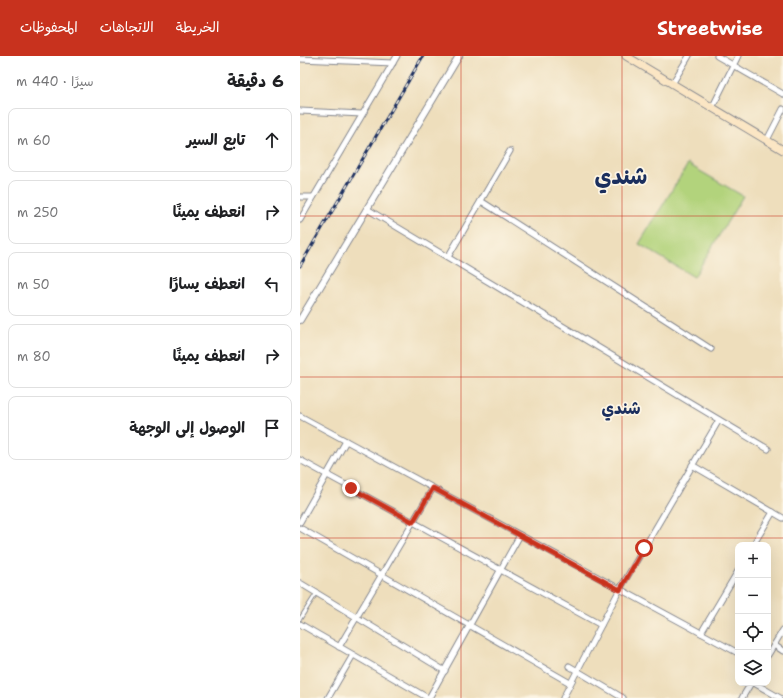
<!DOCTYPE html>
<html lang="ar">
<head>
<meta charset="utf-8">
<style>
	:root { --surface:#fff; --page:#f6f6f6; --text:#202124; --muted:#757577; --line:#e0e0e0; --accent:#c8321e }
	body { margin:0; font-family:"Shantell Sans","Playpen Sans Arabic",sans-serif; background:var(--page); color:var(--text); direction:rtl }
	.controls { position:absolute; right:12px; bottom:12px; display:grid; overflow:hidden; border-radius:8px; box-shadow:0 4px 16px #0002 }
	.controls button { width:36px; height:36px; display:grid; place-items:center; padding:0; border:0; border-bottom:1px solid var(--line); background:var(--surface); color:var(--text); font:20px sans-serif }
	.stop { position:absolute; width:12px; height:12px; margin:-9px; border:3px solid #c8321e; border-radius:50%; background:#fff }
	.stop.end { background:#c8321e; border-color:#fff; box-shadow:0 1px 4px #0008 }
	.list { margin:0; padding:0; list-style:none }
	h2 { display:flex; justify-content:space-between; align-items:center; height:52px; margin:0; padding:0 16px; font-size:17px }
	h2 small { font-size:13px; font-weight:400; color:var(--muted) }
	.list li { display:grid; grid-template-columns:26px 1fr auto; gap:12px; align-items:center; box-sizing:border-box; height:64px; margin:0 8px 8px; padding:0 8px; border:1px solid var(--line); border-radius:8px }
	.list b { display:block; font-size:15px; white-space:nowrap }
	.list em { font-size:13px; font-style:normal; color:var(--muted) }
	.icon { flex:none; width:22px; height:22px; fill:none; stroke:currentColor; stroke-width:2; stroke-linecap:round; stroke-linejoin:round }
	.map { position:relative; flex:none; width:483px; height:642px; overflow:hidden; direction:ltr }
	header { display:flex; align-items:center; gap:24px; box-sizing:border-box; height:56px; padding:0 20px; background:var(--accent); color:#fff }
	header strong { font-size:19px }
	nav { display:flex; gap:22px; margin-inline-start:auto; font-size:14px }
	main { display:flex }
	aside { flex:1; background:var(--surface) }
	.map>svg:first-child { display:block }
</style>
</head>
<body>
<header>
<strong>Streetwise</strong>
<nav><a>الخريطة</a><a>الاتجاهات</a><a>المحفوظات</a></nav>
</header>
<main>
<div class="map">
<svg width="483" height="642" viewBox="0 0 483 642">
	<rect width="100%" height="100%" fill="#fcf5e5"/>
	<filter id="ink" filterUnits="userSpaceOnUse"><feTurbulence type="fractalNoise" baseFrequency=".025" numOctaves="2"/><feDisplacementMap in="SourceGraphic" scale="8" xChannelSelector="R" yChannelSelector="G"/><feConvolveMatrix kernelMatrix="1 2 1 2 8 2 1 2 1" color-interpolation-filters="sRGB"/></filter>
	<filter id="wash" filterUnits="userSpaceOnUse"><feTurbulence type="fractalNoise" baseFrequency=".012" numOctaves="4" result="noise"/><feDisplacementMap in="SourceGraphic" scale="16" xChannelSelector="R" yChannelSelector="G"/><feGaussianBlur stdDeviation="0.9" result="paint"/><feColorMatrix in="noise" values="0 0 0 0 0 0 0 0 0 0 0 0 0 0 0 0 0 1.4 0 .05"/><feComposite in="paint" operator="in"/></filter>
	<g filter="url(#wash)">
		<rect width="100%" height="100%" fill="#eedebc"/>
		<polygon fill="#b2d37b" stroke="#66816c" points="388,108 443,140 394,221 339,188"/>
	</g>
	<g filter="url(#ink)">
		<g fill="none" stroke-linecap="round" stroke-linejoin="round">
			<defs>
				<polyline id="service" points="0,563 16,538"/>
				<g id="minor">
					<polyline points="417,0 483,38"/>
					<polyline points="0,3 93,7"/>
					<polyline points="372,28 389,0"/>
					<polyline points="412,52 438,0"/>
					<polyline points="0,55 62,58"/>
					<polyline points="467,84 483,53"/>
					<polyline points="0,141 13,141"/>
					<polyline points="181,145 411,293"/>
					<polyline points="67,153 468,393"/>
					<polyline points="0,164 97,0"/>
					<polyline points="148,201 210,95"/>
					<polyline points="0,360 438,597"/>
					<polyline points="0,404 301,569"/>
					<polyline points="392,409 483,462"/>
					<polyline points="0,466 46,385"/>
					<polyline points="0,472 270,627"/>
					<polyline points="453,489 473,456"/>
					<polyline points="0,527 145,615"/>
					<polyline points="0,568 128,642"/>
					<polyline points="401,577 438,515"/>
					<polyline points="474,589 483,595"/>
					<polyline points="39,591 133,432"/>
					<polyline points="468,599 483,574"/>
					<polyline points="269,610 323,642"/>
					<polyline points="454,627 480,642"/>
					<polyline points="28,642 53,599"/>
					<polyline points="129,642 220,479"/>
					<polyline points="263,642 320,533 419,364"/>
					<polyline points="442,642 451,627"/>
				</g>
				<polyline id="tertiary" points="0,264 159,0"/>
				<polyline id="secondary" points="326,0 483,94"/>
			</defs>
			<use href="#service" stroke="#84868d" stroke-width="4.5"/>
			<use href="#minor" stroke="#84868d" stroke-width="7"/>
			<use href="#tertiary" stroke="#84868d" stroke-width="8"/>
			<use href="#secondary" stroke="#84868d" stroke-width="9"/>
			<use href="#service" stroke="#fff" stroke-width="2.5"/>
			<use href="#minor" stroke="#fff" stroke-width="5"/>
			<use href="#tertiary" stroke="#fff" stroke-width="6"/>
			<use href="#secondary" stroke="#fbe6c4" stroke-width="7"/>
			<defs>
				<polyline id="rail" points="0,210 123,0"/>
			</defs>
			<use href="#rail" stroke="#1b2f5e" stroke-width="3"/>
			<use href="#rail" stroke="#fcf5e5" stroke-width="1.5" stroke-dasharray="4.5" stroke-linecap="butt"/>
		</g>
	</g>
	<g fill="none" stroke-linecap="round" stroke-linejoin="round" filter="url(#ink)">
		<polyline stroke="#c8321e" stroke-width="5" points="51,432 113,466 133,432 320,534 344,492"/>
	</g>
	<path fill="none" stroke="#c8321e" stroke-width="1" stroke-opacity="0.55" d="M161,0V642M322,0V642M0,160H483M0,321H483M0,482H483"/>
	<g text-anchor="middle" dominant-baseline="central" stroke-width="3.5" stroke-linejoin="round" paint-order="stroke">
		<g font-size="17" font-weight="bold" fill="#1b2f5e" stroke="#fcf5e5">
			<text x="321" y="352">شندي</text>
		</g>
		<g font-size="23" font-weight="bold" fill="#1b2f5e" stroke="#fcf5e5">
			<text x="321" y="120">شندي</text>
		</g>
	</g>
</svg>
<div class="controls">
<button>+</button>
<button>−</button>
<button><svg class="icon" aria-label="locate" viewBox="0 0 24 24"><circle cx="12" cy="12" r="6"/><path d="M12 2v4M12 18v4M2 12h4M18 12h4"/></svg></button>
<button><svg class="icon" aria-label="layers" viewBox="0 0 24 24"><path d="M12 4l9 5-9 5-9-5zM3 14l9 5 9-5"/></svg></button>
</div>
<div class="stop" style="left:344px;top:492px"></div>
<div class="stop end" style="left:51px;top:432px"></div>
</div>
<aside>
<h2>6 دقيقة<small>سيرًا · 440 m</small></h2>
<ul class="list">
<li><svg class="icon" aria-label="ahead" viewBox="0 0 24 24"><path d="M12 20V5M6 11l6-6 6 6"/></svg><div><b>تابع السير</b></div><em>60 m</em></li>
<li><svg class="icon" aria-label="right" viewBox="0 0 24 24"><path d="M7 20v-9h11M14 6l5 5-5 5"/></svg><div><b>انعطف يمينًا</b></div><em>250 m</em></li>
<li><svg class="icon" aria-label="left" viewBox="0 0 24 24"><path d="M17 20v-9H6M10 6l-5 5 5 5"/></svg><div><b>انعطف يسارًا</b></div><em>50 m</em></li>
<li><svg class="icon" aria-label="right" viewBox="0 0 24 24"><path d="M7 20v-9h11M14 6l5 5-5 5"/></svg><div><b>انعطف يمينًا</b></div><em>80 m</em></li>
<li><svg class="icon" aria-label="arrive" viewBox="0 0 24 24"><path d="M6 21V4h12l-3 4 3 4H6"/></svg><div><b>الوصول إلى الوجهة</b></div></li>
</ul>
</aside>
</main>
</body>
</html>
